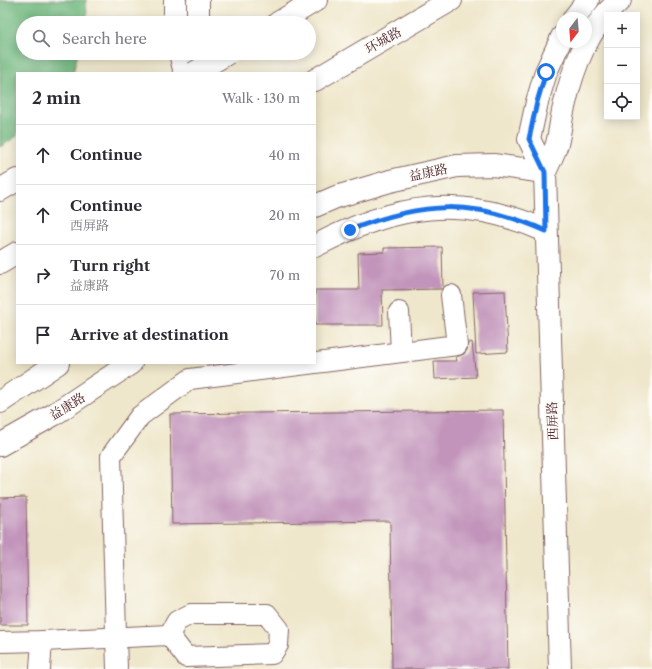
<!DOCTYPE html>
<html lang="en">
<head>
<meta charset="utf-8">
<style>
	:root { --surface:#fff; --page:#f7f7f7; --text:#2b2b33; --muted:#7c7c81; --line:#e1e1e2 }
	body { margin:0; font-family:"Libre Caslon Text","Noto Serif SC",serif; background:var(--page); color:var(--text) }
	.controls { position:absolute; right:12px; top:12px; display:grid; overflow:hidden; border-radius:0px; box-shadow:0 2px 10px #0003 }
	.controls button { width:36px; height:36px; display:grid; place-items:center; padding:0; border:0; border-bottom:1px solid var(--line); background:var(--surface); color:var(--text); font:20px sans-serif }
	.compass { position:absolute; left:556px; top:12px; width:36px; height:36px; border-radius:50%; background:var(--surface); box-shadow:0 2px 10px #0003; rotate:196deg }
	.stop { position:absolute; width:12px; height:12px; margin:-9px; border:3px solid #1a73e8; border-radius:50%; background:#fff }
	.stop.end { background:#1a73e8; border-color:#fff; box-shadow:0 1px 4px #0008 }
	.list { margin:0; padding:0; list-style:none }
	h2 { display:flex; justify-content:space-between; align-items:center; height:52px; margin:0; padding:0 16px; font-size:17px }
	h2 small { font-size:13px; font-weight:400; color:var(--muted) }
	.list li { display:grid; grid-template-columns:26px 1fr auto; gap:12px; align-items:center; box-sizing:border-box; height:60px; padding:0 16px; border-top:1px solid var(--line) }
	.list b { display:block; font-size:15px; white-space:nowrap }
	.list p { margin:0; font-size:13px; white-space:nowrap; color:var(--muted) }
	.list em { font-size:13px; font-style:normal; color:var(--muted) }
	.icon { flex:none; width:22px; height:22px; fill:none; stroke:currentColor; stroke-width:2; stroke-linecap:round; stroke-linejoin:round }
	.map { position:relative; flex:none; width:652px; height:669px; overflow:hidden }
	.search { position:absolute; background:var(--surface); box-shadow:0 2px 10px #0003; left:16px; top:16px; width:300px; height:44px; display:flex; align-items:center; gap:10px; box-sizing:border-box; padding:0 14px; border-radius:22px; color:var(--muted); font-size:15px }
	.panel { position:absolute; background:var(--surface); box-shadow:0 2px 10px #0003; left:16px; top:72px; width:300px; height:292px; border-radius:0px }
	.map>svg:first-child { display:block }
</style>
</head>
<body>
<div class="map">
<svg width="652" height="669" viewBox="0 0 652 669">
	<rect width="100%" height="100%" fill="#fdfcf7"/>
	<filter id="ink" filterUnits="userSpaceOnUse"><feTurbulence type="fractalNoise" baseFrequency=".025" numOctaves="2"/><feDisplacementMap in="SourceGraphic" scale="8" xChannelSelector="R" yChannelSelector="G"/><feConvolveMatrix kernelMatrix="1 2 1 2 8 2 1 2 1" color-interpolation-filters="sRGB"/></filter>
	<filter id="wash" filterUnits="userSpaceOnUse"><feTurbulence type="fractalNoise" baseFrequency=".012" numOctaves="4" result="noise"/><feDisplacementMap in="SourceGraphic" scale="16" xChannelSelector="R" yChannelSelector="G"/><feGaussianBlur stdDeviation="0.9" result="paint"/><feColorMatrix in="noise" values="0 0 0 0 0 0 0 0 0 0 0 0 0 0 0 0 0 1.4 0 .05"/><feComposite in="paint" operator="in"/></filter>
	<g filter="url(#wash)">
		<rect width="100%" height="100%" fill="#efe7cb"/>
		<polygon fill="#6fb77e" stroke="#5c6b54" points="0,0 86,0 87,16 86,23 23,23 23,53 78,53 73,73 17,73 17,136 0,147"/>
		<g id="blocks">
			<g fill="#c294bb">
				<polygon points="442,247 443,288 441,289 382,290 383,325 315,325 315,290 359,290 358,253 384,252 384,248"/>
				<polygon points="505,291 508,352 476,354 473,292"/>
				<polygon points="472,342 476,377 435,379 434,361 457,361 456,357 464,354 467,350 468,343"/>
				<polygon points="503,410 508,669 392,669 390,521 172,524 170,414"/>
				<polygon points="26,497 28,625 0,625 0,498"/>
			</g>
		</g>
	</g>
	<g filter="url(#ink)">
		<use href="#blocks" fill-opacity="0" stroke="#846563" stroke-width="1"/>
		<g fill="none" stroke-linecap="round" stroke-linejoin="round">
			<defs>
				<g id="minor">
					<polyline points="399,312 401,352"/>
					<polygon points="191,614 267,614 279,629 278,645 272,654 186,657 169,635 177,621"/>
					<polyline points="0,642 42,641 169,635"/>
					<polyline points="40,669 42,641"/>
					<polyline points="117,669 111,456 140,416 190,379 457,345 451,295"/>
				</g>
				<g id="major">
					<polyline points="175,0 175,23"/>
					<polyline points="198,0 198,23"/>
					<polyline points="574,18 588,0"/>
					<polyline points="278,23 316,0"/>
					<polyline points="180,53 185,73"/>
					<polyline points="315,80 451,0"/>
					<path d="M545,172C549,163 554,153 557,144C560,132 561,119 564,107C573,67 588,27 620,0"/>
					<polyline points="0,190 17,180"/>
					<polyline points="315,206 336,197 390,181 457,166 493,165 545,172"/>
					<path d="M315,246C395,204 462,193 546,231"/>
					<polyline points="0,263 17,253"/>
					<polyline points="0,402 58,363"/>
					<polyline points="0,445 53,415 131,363"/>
					<polyline points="560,669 545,172 529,139 537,102 546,72 562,37"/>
				</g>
			</defs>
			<use href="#minor" stroke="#846563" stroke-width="22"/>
			<use href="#major" stroke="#846563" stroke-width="24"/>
			<use href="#minor" stroke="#fff" stroke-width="20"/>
			<use href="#major" stroke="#fff" stroke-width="22"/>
			<defs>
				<polyline id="major-bridge" points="194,73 228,53"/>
			</defs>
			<use href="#major-bridge" stroke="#846563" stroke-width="24" stroke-linecap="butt"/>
			<use href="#major-bridge" stroke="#fff" stroke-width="22"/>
		</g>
	</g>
	<g fill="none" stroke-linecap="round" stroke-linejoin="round" filter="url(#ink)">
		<path stroke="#1a73e8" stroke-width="5" d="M350,230C423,201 474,199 546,231L545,172L529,139L537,102L546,72"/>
	</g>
	<g text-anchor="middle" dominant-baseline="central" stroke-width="4" stroke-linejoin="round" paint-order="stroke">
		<g font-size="13" fill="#4a1f2b" stroke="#fdfcf7">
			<text transform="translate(383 40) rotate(-30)">环城路</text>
			<text transform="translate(428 172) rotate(-12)">益康路</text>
			<text transform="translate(67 406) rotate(-32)">益康路</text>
			<text transform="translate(552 421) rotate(-92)">西屏路</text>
		</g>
	</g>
</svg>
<div class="controls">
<button>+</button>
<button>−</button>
<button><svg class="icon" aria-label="locate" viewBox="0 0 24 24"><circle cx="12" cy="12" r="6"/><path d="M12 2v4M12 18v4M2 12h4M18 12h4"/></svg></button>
</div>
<svg class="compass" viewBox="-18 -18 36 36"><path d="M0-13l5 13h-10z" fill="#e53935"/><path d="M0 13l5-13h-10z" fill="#7c7c81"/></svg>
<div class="stop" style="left:546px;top:72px"></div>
<div class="stop end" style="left:350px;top:230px"></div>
<div class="search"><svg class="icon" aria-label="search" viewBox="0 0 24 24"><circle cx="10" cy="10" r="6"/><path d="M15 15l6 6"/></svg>Search here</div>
<section class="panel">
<h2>2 min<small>Walk · 130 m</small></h2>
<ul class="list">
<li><svg class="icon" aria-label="ahead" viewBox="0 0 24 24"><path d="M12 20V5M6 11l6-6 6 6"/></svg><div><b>Continue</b></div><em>40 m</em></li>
<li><svg class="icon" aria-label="ahead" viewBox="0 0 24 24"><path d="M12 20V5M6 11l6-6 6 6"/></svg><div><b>Continue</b><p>西屏路</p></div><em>20 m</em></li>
<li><svg class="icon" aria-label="right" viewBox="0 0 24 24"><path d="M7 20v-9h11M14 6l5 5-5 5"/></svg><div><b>Turn right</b><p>益康路</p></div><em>70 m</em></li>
<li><svg class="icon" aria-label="arrive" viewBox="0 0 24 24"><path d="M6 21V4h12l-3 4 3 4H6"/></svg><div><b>Arrive at destination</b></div></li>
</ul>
</section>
</div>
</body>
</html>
